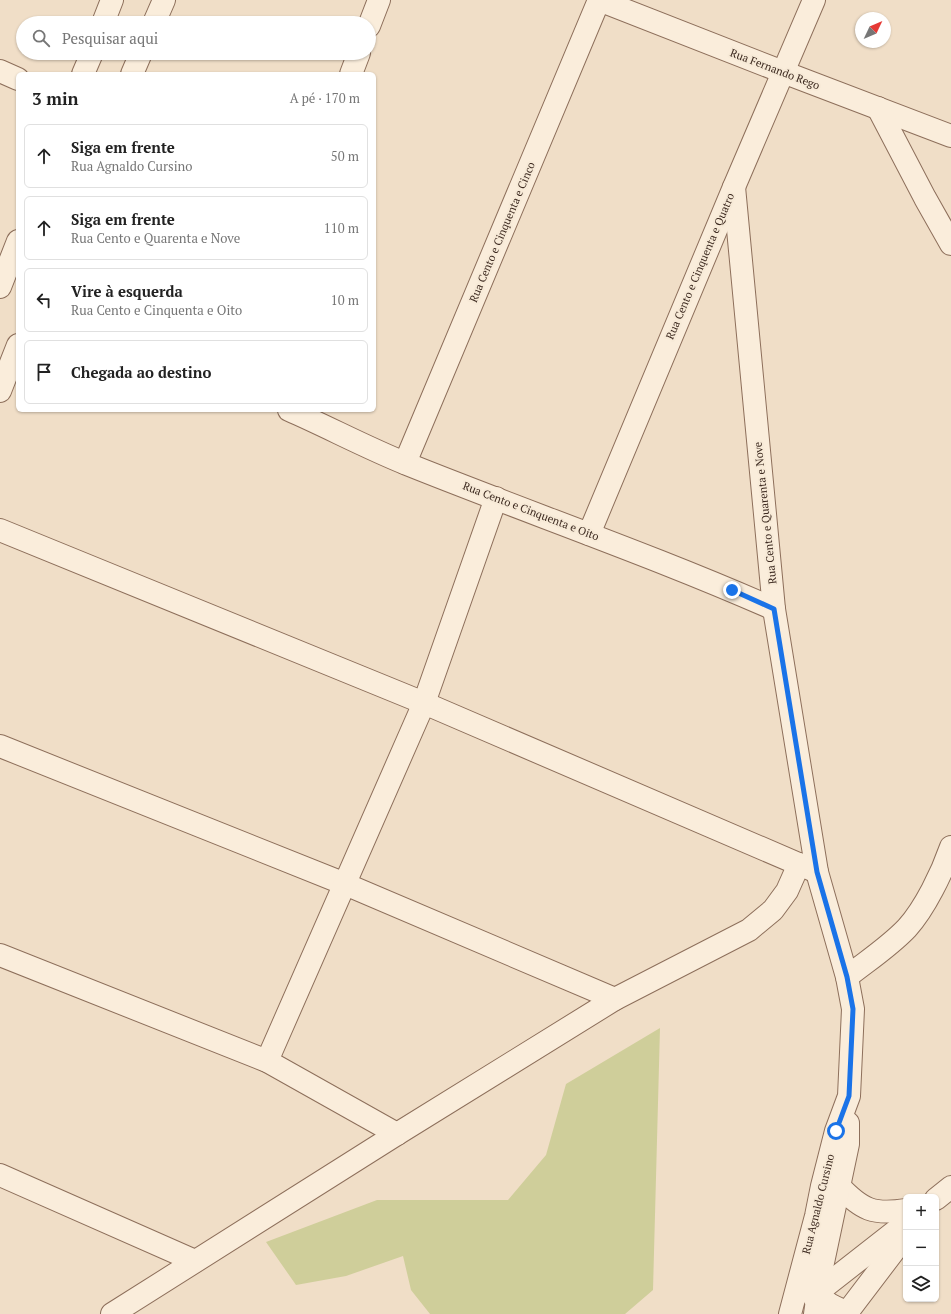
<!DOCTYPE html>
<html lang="pt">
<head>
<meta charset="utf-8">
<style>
	:root { --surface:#fff; --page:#f2f2f2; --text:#222; --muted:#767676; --line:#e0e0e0 }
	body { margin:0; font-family:"PT Serif",serif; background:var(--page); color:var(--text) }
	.controls { position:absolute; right:12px; bottom:12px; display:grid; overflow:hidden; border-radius:6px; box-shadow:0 1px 3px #0004 }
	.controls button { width:36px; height:36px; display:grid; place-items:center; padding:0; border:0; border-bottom:1px solid var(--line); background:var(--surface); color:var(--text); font:20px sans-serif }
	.compass { position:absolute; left:855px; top:12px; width:36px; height:36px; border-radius:50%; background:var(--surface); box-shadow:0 1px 3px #0004; rotate:46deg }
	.stop { position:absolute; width:12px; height:12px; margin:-9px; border:3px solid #1a73e8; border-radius:50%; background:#fff }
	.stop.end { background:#1a73e8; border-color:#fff; box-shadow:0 1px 4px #0008 }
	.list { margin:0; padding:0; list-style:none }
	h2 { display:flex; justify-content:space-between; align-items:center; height:52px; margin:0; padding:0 16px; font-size:17px }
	h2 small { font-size:13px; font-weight:400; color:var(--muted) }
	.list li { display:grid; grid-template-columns:26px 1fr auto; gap:12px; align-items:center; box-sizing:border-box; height:64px; margin:0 8px 8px; padding:0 8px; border:1px solid var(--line); border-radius:6px }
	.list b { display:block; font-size:15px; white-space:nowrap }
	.list p { margin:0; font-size:13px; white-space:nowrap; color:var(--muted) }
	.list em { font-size:13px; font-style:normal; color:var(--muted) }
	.icon { flex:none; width:22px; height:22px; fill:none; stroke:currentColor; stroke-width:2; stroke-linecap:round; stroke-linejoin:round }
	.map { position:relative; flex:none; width:951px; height:1314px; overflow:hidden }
	.search { position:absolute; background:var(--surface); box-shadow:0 1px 3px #0004; left:16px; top:16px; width:360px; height:44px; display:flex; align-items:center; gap:10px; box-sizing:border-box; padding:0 14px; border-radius:22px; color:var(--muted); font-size:15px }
	.panel { position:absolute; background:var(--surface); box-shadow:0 1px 3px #0004; left:16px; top:72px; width:360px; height:340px; border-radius:6px }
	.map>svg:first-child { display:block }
</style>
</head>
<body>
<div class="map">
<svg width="951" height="1314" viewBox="0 0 951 1314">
	<rect width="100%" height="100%" fill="#f0dec7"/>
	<polygon fill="#cfce9a" points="660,1028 653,1290 625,1314 430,1314 411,1290 403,1256 346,1276 296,1285 266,1242 377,1200 508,1200 546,1155 566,1084"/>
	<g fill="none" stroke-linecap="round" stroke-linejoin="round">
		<defs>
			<g id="street">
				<polyline points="599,0 783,72 951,136"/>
				<polyline points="103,23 112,0"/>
				<polyline points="154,23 164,0"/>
				<polyline points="369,26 379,0"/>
				<polyline points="0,71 18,79"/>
				<polyline points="83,74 92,53"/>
				<polyline points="132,74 141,53"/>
				<polyline points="351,74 359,53"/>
				<polyline points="878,108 925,198 951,244"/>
				<polyline points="734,187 774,609 817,872 847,977 853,1009 849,1096 836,1131 822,1186 816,1216 790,1314"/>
				<polyline points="0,287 18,241"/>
				<polyline points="0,391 18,345"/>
				<path d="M289,410C328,427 367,448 407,464C529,513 654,556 774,609"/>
				<polyline points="405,463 599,0"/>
				<polyline points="0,530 424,703 817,872"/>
				<polyline points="589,534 734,187 814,0"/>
				<polyline points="0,746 345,884 615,999"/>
				<polyline points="0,955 267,1061 397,1134"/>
				<path d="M847,977C867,961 889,947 907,928C925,908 942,873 951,847"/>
				<polyline points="267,1061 424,703 496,498"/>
				<polyline points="0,1175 195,1261"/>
				<path d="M839,1186C862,1210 873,1215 906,1210"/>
				<polyline points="936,1199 951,1187"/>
				<path d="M818,1281C820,1302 829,1305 847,1312"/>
				<polyline points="814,1297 819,1291 906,1223"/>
				<polyline points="112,1314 397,1134 615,999 749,930 773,910 787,891 799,864"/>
				<polyline points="815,1314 821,1272 848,1144 848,1123"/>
				<polyline points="846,1314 906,1235"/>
			</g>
		</defs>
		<use href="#street" stroke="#8d6f5b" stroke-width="24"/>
		<use href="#street" stroke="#faeddb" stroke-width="22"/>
	</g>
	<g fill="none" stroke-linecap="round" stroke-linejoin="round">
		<polyline stroke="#1a73e8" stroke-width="5" points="732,590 774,609 817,872 847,977 853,1009 849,1096 836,1131"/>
	</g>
	<g text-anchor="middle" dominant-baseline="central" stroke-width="4" stroke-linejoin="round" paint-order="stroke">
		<g font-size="11" fill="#3d2a20" stroke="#f7ead7">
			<text transform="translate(775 69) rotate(21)">Rua Fernando Rego</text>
			<text transform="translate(502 232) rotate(-67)">Rua Cento e Cinquenta e Cinco</text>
			<text transform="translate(700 266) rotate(-67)">Rua Cento e Cinquenta e Quatro</text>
			<text transform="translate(531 511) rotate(21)">Rua Cento e Cinquenta e Oito</text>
			<text transform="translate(765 513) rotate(-96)">Rua Cento e Quarenta e Nove</text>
			<text transform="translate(818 1204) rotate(-76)">Rua Agnaldo Cursino</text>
		</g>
	</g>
</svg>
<div class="controls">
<button>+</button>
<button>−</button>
<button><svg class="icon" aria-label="layers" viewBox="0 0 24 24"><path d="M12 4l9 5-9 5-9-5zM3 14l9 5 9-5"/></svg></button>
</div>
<svg class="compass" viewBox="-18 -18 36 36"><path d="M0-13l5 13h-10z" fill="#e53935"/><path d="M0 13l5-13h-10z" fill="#767676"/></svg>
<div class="stop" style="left:836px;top:1131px"></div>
<div class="stop end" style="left:732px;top:590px"></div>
<div class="search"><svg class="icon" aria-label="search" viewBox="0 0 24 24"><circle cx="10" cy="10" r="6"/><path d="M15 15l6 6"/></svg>Pesquisar aqui</div>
<section class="panel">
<h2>3 min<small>A pé · 170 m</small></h2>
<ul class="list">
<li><svg class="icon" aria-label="ahead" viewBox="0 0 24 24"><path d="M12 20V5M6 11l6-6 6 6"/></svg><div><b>Siga em frente</b><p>Rua Agnaldo Cursino</p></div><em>50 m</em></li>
<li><svg class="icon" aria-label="ahead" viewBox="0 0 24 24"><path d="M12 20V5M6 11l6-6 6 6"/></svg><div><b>Siga em frente</b><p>Rua Cento e Quarenta e Nove</p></div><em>110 m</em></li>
<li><svg class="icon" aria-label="left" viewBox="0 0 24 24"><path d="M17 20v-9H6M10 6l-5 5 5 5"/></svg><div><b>Vire à esquerda</b><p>Rua Cento e Cinquenta e Oito</p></div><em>10 m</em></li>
<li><svg class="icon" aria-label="arrive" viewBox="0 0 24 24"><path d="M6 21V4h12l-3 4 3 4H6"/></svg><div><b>Chegada ao destino</b></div></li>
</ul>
</section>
</div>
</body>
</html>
